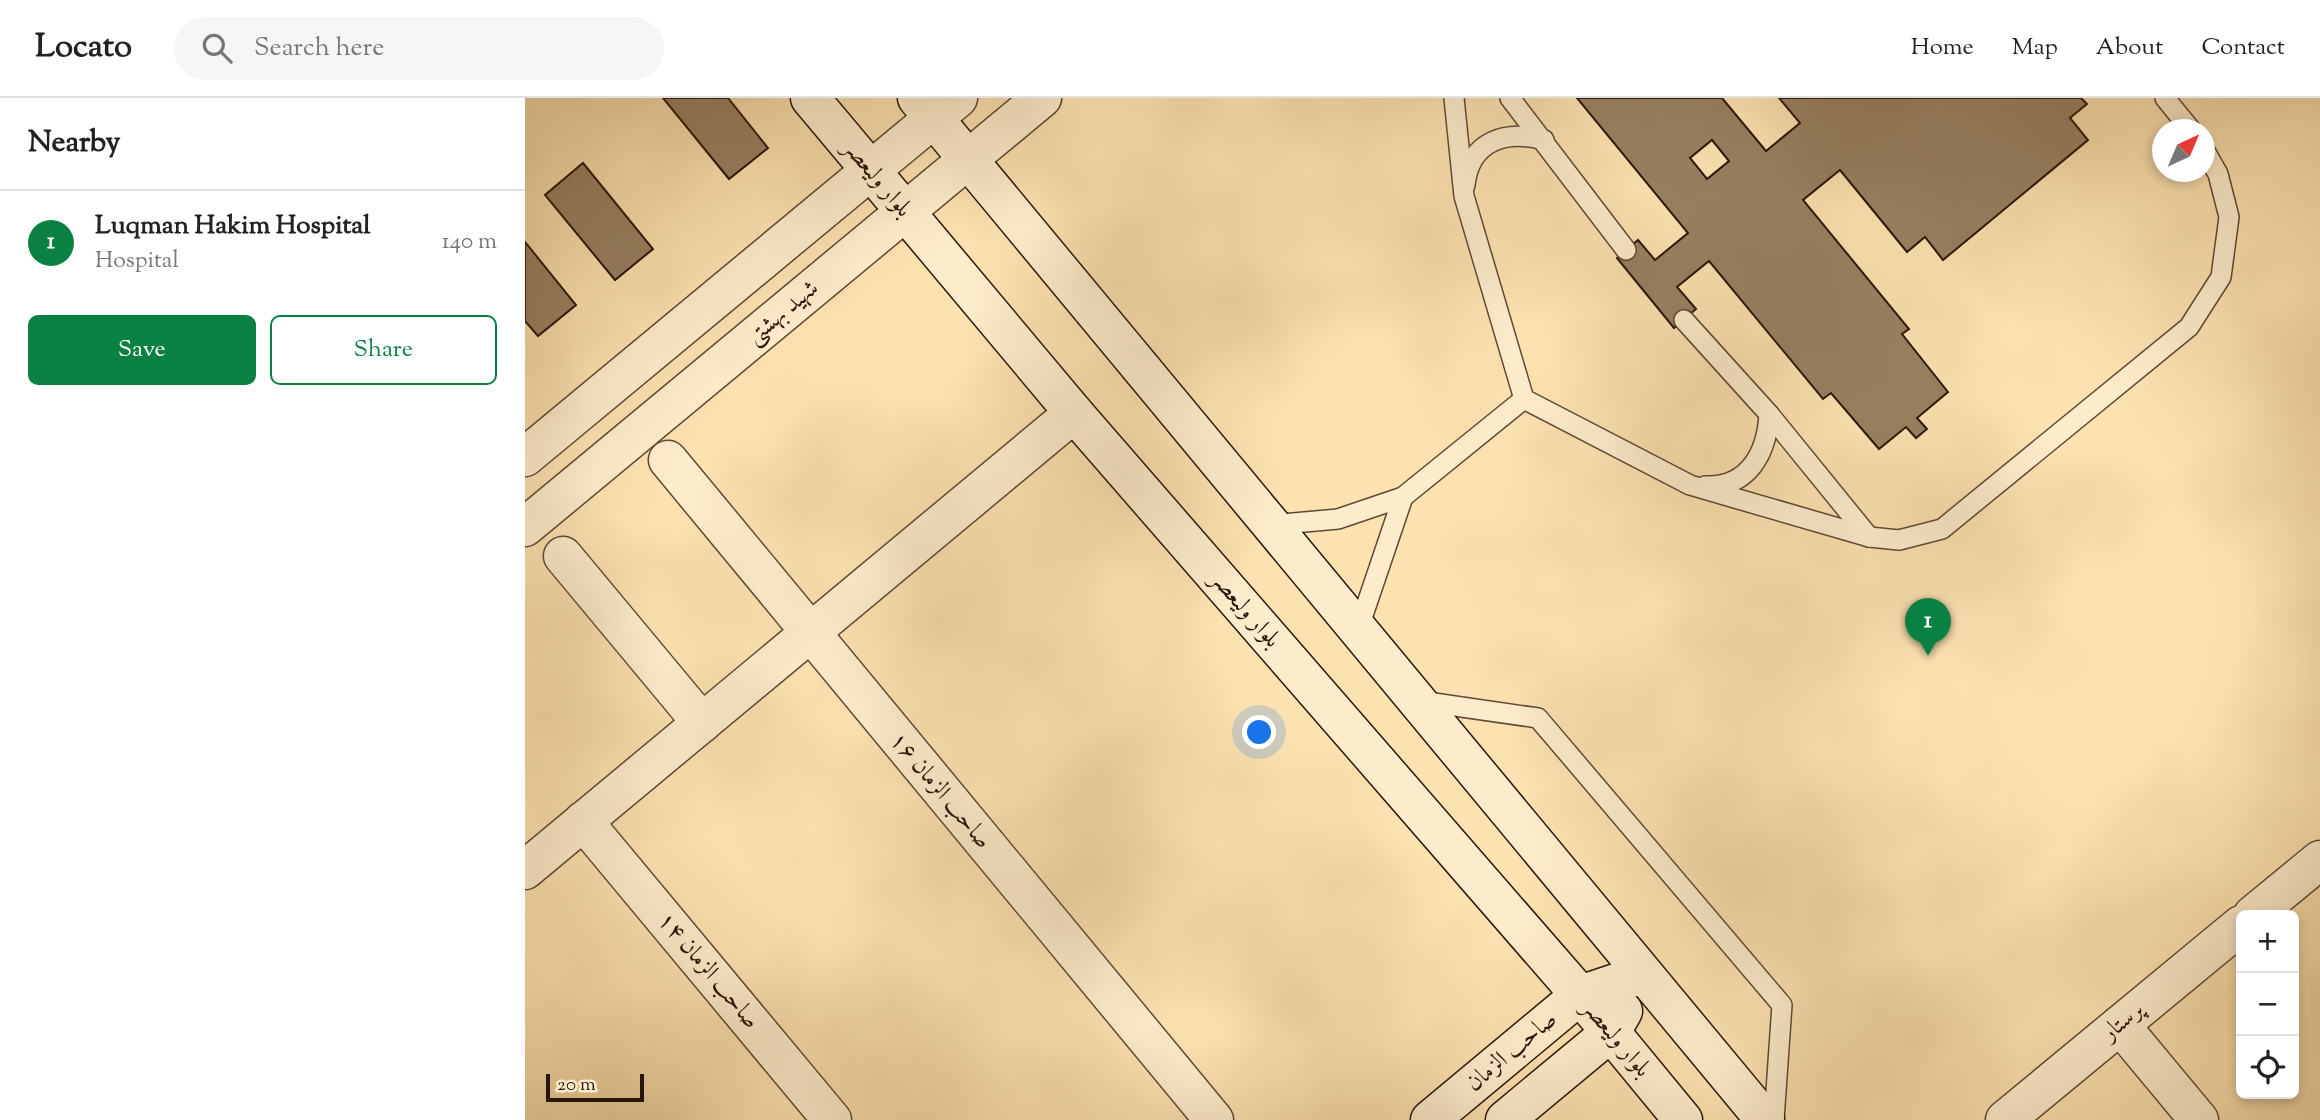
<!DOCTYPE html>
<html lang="en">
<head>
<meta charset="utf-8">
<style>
	:root { --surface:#fff; --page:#f6f6f6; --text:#222; --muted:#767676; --line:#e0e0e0; --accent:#0b8043 }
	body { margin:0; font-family:"Sorts Mill Goudy",Amiri,serif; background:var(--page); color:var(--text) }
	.controls { position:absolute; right:21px; bottom:21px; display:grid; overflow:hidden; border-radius:10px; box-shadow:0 4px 10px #0003 }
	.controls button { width:63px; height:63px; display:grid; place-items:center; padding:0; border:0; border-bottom:2px solid var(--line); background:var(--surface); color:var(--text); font:35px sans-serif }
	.compass { position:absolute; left:1627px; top:21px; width:63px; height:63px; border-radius:50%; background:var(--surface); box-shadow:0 4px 10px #0003; rotate:44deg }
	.scale { position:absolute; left:21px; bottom:18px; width:98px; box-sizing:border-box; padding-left:7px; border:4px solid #2a150c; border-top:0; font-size:19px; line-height:24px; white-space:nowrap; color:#2a150c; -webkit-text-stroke:5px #fdeccc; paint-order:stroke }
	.you { position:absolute; left:735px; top:635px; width:24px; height:24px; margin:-18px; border:5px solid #fff; border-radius:50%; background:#1a73e8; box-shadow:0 0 0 10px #1a73e833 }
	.badge { display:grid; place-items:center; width:46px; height:46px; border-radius:50%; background:var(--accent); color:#fff; font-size:23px; font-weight:700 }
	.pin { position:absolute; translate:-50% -58px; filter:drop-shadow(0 2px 4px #0008) }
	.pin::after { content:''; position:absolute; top:37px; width:24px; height:21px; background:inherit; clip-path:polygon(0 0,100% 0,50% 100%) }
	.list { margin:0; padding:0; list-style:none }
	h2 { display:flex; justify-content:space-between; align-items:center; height:91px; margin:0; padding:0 28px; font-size:30px }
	h2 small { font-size:23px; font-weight:400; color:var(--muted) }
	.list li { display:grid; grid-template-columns:46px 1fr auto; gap:21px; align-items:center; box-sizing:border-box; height:105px; padding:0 28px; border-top:2px solid var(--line) }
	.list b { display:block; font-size:26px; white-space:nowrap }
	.list p { margin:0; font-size:23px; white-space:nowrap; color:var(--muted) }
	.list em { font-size:23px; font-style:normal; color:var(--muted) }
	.actions { display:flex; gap:14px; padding:21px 28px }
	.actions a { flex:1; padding:16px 0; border:2px solid var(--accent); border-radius:10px; text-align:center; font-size:24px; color:var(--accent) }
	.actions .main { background:var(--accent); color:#fff }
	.icon { flex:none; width:38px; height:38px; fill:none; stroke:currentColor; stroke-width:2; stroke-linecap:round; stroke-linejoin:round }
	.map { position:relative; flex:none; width:1795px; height:1022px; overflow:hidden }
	header { display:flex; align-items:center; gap:42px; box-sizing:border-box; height:98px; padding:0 35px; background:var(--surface); border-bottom:2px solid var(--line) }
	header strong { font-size:33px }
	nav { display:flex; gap:38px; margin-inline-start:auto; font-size:24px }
	.search { width:490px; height:63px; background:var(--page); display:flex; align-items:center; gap:18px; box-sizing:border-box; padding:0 24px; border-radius:38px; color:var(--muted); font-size:26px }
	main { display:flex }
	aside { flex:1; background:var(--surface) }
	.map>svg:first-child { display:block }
</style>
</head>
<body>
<header>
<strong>Locato</strong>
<div class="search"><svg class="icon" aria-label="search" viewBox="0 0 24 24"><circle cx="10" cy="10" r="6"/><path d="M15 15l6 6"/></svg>Search here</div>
<nav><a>Home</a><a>Map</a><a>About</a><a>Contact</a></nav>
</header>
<main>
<aside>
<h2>Nearby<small></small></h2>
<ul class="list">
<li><span class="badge">1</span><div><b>Luqman Hakim Hospital</b><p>Hospital</p></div><em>140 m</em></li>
</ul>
<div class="actions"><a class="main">Save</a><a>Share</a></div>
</aside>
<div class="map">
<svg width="1795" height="1022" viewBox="0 0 1795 1022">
	<rect width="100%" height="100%" fill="#fce2b1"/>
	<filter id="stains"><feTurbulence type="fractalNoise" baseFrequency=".00286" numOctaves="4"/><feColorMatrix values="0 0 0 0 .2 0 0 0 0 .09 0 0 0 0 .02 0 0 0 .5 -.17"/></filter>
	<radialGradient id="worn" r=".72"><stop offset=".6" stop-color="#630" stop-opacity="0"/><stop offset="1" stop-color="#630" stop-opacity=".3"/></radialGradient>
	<g fill="#978062" stroke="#2a150c" stroke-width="2" fill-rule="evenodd">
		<polygon points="138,0 203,0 243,50 204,81"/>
		<path d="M1052,0H1197L1241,53L1275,25L1254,0H1556L1562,6L1545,20L1563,42L1418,162L1400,139L1382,154L1315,72L1278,102L1384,231L1377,236L1423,294L1392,320L1402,331L1391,340L1381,329L1354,351L1306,295L1298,301L1184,163L1152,189L1171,211L1149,230L1092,160L1113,142L1130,162L1163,135ZM1187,42L1204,63L1182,81L1165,60Z"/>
		<polygon points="58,65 128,151 90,182 20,97"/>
		<polygon points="0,144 51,207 13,238 0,223"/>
	</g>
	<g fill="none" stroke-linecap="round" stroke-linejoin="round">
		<defs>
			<g id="lane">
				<polyline points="929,0 939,98 999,301 1165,387 1344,439 1374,442 1417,431 1664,229 1696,179 1704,119 1693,76 1680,53"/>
				<polyline points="985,0 1101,152"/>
				<polyline points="1640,0 1666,32"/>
				<path d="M940,87C945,42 981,32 1019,42"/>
				<polyline points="1159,222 1244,316 1344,439"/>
				<path d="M1180,388C1224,390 1242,354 1244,316"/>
				<polyline points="746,427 813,421 878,399 999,301"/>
				<polyline points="833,532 878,399"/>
				<polyline points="895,603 1013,620 1257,907 1249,1022"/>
			</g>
			<g id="street">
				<polyline points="0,359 433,0"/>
				<polyline points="143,362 689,1022"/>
				<polyline points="0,429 517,0"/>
				<polyline points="38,458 177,625"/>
				<polyline points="58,723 307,1022"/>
				<polyline points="0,772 549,315"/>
				<polyline points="1728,817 1795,762"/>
				<polyline points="1595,927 1674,1022"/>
				<polyline points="1480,1022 1716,827"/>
			</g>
			<g id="secondary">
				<polyline points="285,0 549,315 1055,897 1158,1022"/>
				<polyline points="392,0 1240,1022"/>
				<polyline points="905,1022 1055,897 1118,876"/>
				<polyline points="980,1022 1086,934 1098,913"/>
			</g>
		</defs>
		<use href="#lane" stroke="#5e4835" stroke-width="22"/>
		<use href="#street" stroke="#5e4835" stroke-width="41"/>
		<use href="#secondary" stroke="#2a150c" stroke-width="41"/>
		<use href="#lane" stroke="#fdeccc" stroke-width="19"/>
		<use href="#street" stroke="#fdeccc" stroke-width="38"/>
		<use href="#secondary" stroke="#fdeccc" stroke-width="38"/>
	</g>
	<g text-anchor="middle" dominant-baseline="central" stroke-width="7" stroke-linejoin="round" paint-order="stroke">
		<g font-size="24" fill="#2a150c" stroke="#fdeccc">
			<text transform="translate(352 81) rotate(50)">بلوار ولیعصر</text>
			<text transform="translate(258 215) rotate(-40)">شهید بهشتی</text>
			<text transform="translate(720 512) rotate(49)">بلوار ولیعصر</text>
			<text transform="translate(415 693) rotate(50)">صاحب الزمان ۱۶</text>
			<text transform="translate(183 873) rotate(50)">صاحب الزمان ۱۴</text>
			<text transform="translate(1598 924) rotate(-40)">پرستار</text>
			<text transform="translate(1091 941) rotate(50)">بلوار ولیعصر</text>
			<text transform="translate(987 954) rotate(-40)">صاحب الزمان</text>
		</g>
	</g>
	<rect width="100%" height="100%" filter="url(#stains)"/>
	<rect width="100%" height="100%" fill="url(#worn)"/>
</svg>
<div class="controls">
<button>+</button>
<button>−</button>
<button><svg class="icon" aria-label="locate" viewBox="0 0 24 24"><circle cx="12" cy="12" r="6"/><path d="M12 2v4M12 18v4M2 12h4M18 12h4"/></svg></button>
</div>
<svg class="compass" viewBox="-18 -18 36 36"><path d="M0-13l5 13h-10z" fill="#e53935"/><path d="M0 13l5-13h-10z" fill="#767676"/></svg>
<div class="scale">20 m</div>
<div class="you"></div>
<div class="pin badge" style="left:1403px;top:558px">1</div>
</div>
</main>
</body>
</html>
